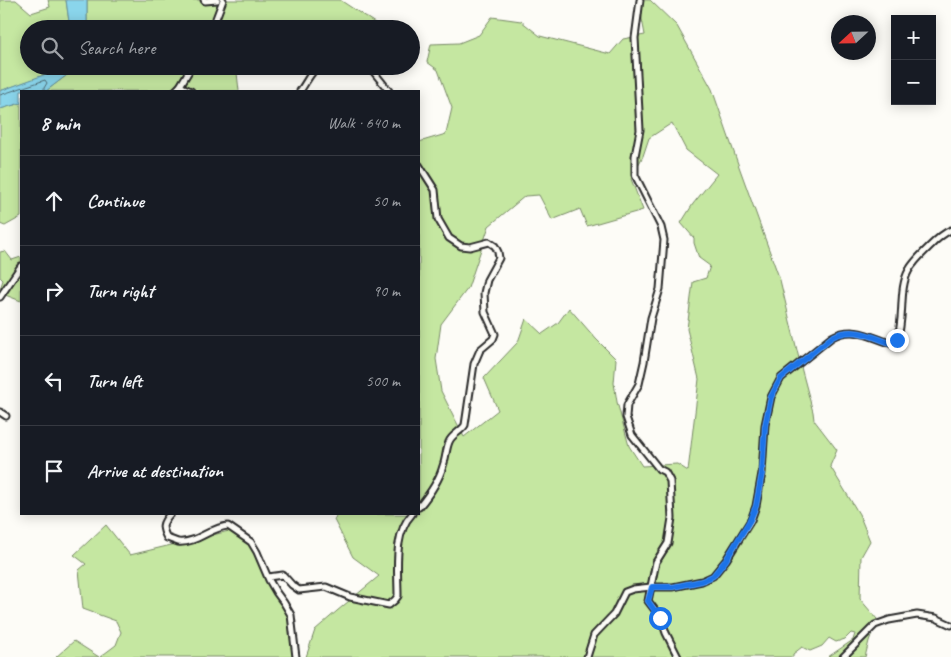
<!DOCTYPE html>
<html lang="en">
<head>
<meta charset="utf-8">
<style>
	:root { --surface:#171b24; --page:#242831; --text:#f1f3f6; --muted:#9ea1a6; --line:#363941 }
	body { margin:0; font-family:Caveat,sans-serif; background:var(--page); color:var(--text) }
	.controls { position:absolute; right:15px; top:15px; display:grid; overflow:hidden; border-radius:0px; box-shadow:0 2px 12px #0003 }
	.controls button { width:45px; height:45px; display:grid; place-items:center; padding:0; border:0; border-bottom:1px solid var(--line); background:var(--surface); color:var(--text); font:25px sans-serif }
	.compass { position:absolute; left:831px; top:15px; width:45px; height:45px; border-radius:50%; background:var(--surface); box-shadow:0 2px 12px #0003; rotate:248deg }
	.stop { position:absolute; width:15px; height:15px; margin:-11px; border:4px solid #1a73e8; border-radius:50%; background:#fff }
	.stop.end { background:#1a73e8; border-color:#fff; box-shadow:0 1px 5px #0008 }
	.list { margin:0; padding:0; list-style:none }
	h2 { display:flex; justify-content:space-between; align-items:center; height:65px; margin:0; padding:0 20px; font-size:21px }
	h2 small { font-size:16px; font-weight:400; color:var(--muted) }
	.list li { display:grid; grid-template-columns:32px 1fr auto; gap:15px; align-items:center; box-sizing:border-box; height:90px; padding:0 20px; border-top:1px solid var(--line) }
	.list b { display:block; font-size:19px; white-space:nowrap }
	.list em { font-size:16px; font-style:normal; color:var(--muted) }
	.icon { flex:none; width:28px; height:28px; fill:none; stroke:currentColor; stroke-width:2; stroke-linecap:round; stroke-linejoin:round }
	.map { position:relative; flex:none; width:951px; height:657px; overflow:hidden }
	.search { position:absolute; background:var(--surface); box-shadow:0 2px 12px #0003; left:20px; top:20px; width:400px; height:55px; display:flex; align-items:center; gap:12px; box-sizing:border-box; padding:0 18px; border-radius:28px; color:var(--muted); font-size:19px }
	.panel { position:absolute; background:var(--surface); box-shadow:0 2px 12px #0003; left:20px; top:90px; width:400px; height:425px; border-radius:0px }
	.map>svg:first-child { display:block }
</style>
</head>
<body>
<div class="map">
<svg width="951" height="657" viewBox="0 0 951 657">
	<rect width="100%" height="100%" fill="#fdfcf7"/>
	<filter id="ink" filterUnits="userSpaceOnUse"><feTurbulence type="fractalNoise" baseFrequency=".02" numOctaves="2"/><feDisplacementMap in="SourceGraphic" scale="10" xChannelSelector="R" yChannelSelector="G"/><feConvolveMatrix kernelMatrix="1 2 1 2 8 2 1 2 1" color-interpolation-filters="sRGB"/></filter>
	<g filter="url(#ink)">
		<g fill="#c5e7a1" stroke="#788966" fill-rule="evenodd">
			<polygon points="0,0 16,0 31,13 50,7 48,0 66,0 70,29 29,29 29,66 59,66 48,74 0,91"/>
			<polygon points="87,0 340,0 384,29 85,29 87,23"/>
			<path d="M641,0H650L677,26L712,89L737,161L780,280L802,371L813,412L814,420L837,450L830,466L859,514L870,541L861,557L860,599L877,619L869,641L865,657H828L853,640L855,634L851,633L845,639L836,642L829,638L822,646L810,651L802,647L793,654V657H306L315,630L337,611L379,576L353,557L334,520L337,514H419V142L446,134L452,108L438,70L427,62L431,44L459,43L479,35L492,17L521,21L540,36L610,54L623,39L645,35L642,19ZM672,123L686,150L717,174L693,204L681,223L694,238V243L699,258L710,266L706,278L693,282L687,329L699,379L688,471L677,464L642,466L629,446L617,402L614,383L616,359L596,339L569,308L558,323L542,334L526,319L518,342L484,378L498,410L464,437L441,391L436,359L441,324L468,288L489,226L525,196L539,195L552,220L580,209L587,226L643,210L631,179L643,156L649,138Z"/>
			<polygon points="74,66 239,66 237,73 239,91 46,91 71,72"/>
			<polygon points="21,103 21,217 5,226 0,224 0,109"/>
			<polygon points="5,251 12,260 21,257 21,301 0,293 0,289 3,280 0,277 0,252"/>
			<polygon points="106,525 130,555 229,531 245,538 291,615 294,657 100,657 116,645 121,632 116,621 83,609 79,570 86,564 74,555"/>
			<polygon points="74,641 99,657 56,657"/>
		</g>
		<g fill="#8ad5eb" stroke="#64919e">
			<polygon points="66,0 87,0 87,23 85,29 70,29"/>
			<polygon points="59,66 74,66 71,72 46,91 21,91 21,103 0,109 0,91 49,73"/>
		</g>
		<g fill="none" stroke-linecap="round" stroke-linejoin="round">
			<polyline stroke="#516f78" stroke-width="1" points="0,95 45,80 47,83 44,88 44,91"/>
			<defs>
				<g id="minor">
					<polyline points="204,0 205,1 217,0"/>
					<polyline points="640,0 635,38 640,130 635,156 635,175 661,227 664,240 660,289 651,318 644,362 639,384 627,405 626,417 632,435 659,469 665,472 670,481 672,518 668,543 656,562 648,601 661,618 666,633 678,657"/>
					<polyline points="212,29 223,0"/>
					<polyline points="369,66 389,91"/>
					<polyline points="180,86 191,91"/>
					<polyline points="175,91 180,86 192,66"/>
					<path d="M300,91C306,83 310,73 318,66"/>
					<path d="M419,165L435,190L438,219L449,238L461,246L470,247L489,242L495,246L498,252L499,258L487,280L484,293L485,312L495,334L493,339L480,350L474,364L465,425C461,432 452,434 449,442C446,449 446,458 443,466C439,481 429,495 419,507"/>
					<polyline points="0,297 21,266"/>
					<polyline points="0,412 6,416"/>
					<path d="M170,514C162,523 161,527 167,538C170,539 175,541 178,542C196,544 211,527 228,526L251,542L257,552L269,580L276,592L284,603L291,615L296,657"/>
					<path d="M268,577L283,575L292,585L299,590L326,587L350,597L389,605L395,600L398,596C398,569 393,534 412,514"/>
					<path d="M587,657L594,635L614,614L625,592L633,589L651,587H673L702,581L713,576L726,560L751,520L756,506L762,473L765,425L771,397L781,378L832,337C853,326 869,336 890,343L897,340C905,318 898,289 909,270C914,261 922,254 929,247C936,240 943,233 951,230"/>
					<polyline points="843,657 875,625 889,620 917,615 936,618 951,625"/>
				</g>
			</defs>
			<use href="#minor" stroke="#2b2b2b" stroke-width="9"/>
			<use href="#minor" stroke="#fdfcf7" stroke-width="5"/>
		</g>
	</g>
	<g fill="none" stroke-linecap="round" stroke-linejoin="round" filter="url(#ink)">
		<path stroke="#1a73e8" stroke-width="6" d="M660,618L648,601L652,587H673L702,581L713,576L726,560L750,520L756,506L762,473L765,426L771,397L781,378L832,337C853,326 870,336 890,343L897,340"/>
	</g>
</svg>
<div class="controls">
<button>+</button>
<button>−</button>
</div>
<svg class="compass" viewBox="-18 -18 36 36"><path d="M0-13l5 13h-10z" fill="#e53935"/><path d="M0 13l5-13h-10z" fill="#9ea1a6"/></svg>
<div class="stop" style="left:660px;top:618px"></div>
<div class="stop end" style="left:897px;top:340px"></div>
<div class="search"><svg class="icon" aria-label="search" viewBox="0 0 24 24"><circle cx="10" cy="10" r="6"/><path d="M15 15l6 6"/></svg>Search here</div>
<section class="panel">
<h2>8 min<small>Walk · 640 m</small></h2>
<ul class="list">
<li><svg class="icon" aria-label="ahead" viewBox="0 0 24 24"><path d="M12 20V5M6 11l6-6 6 6"/></svg><div><b>Continue</b></div><em>50 m</em></li>
<li><svg class="icon" aria-label="right" viewBox="0 0 24 24"><path d="M7 20v-9h11M14 6l5 5-5 5"/></svg><div><b>Turn right</b></div><em>90 m</em></li>
<li><svg class="icon" aria-label="left" viewBox="0 0 24 24"><path d="M17 20v-9H6M10 6l-5 5 5 5"/></svg><div><b>Turn left</b></div><em>500 m</em></li>
<li><svg class="icon" aria-label="arrive" viewBox="0 0 24 24"><path d="M6 21V4h12l-3 4 3 4H6"/></svg><div><b>Arrive at destination</b></div></li>
</ul>
</section>
</div>
</body>
</html>
